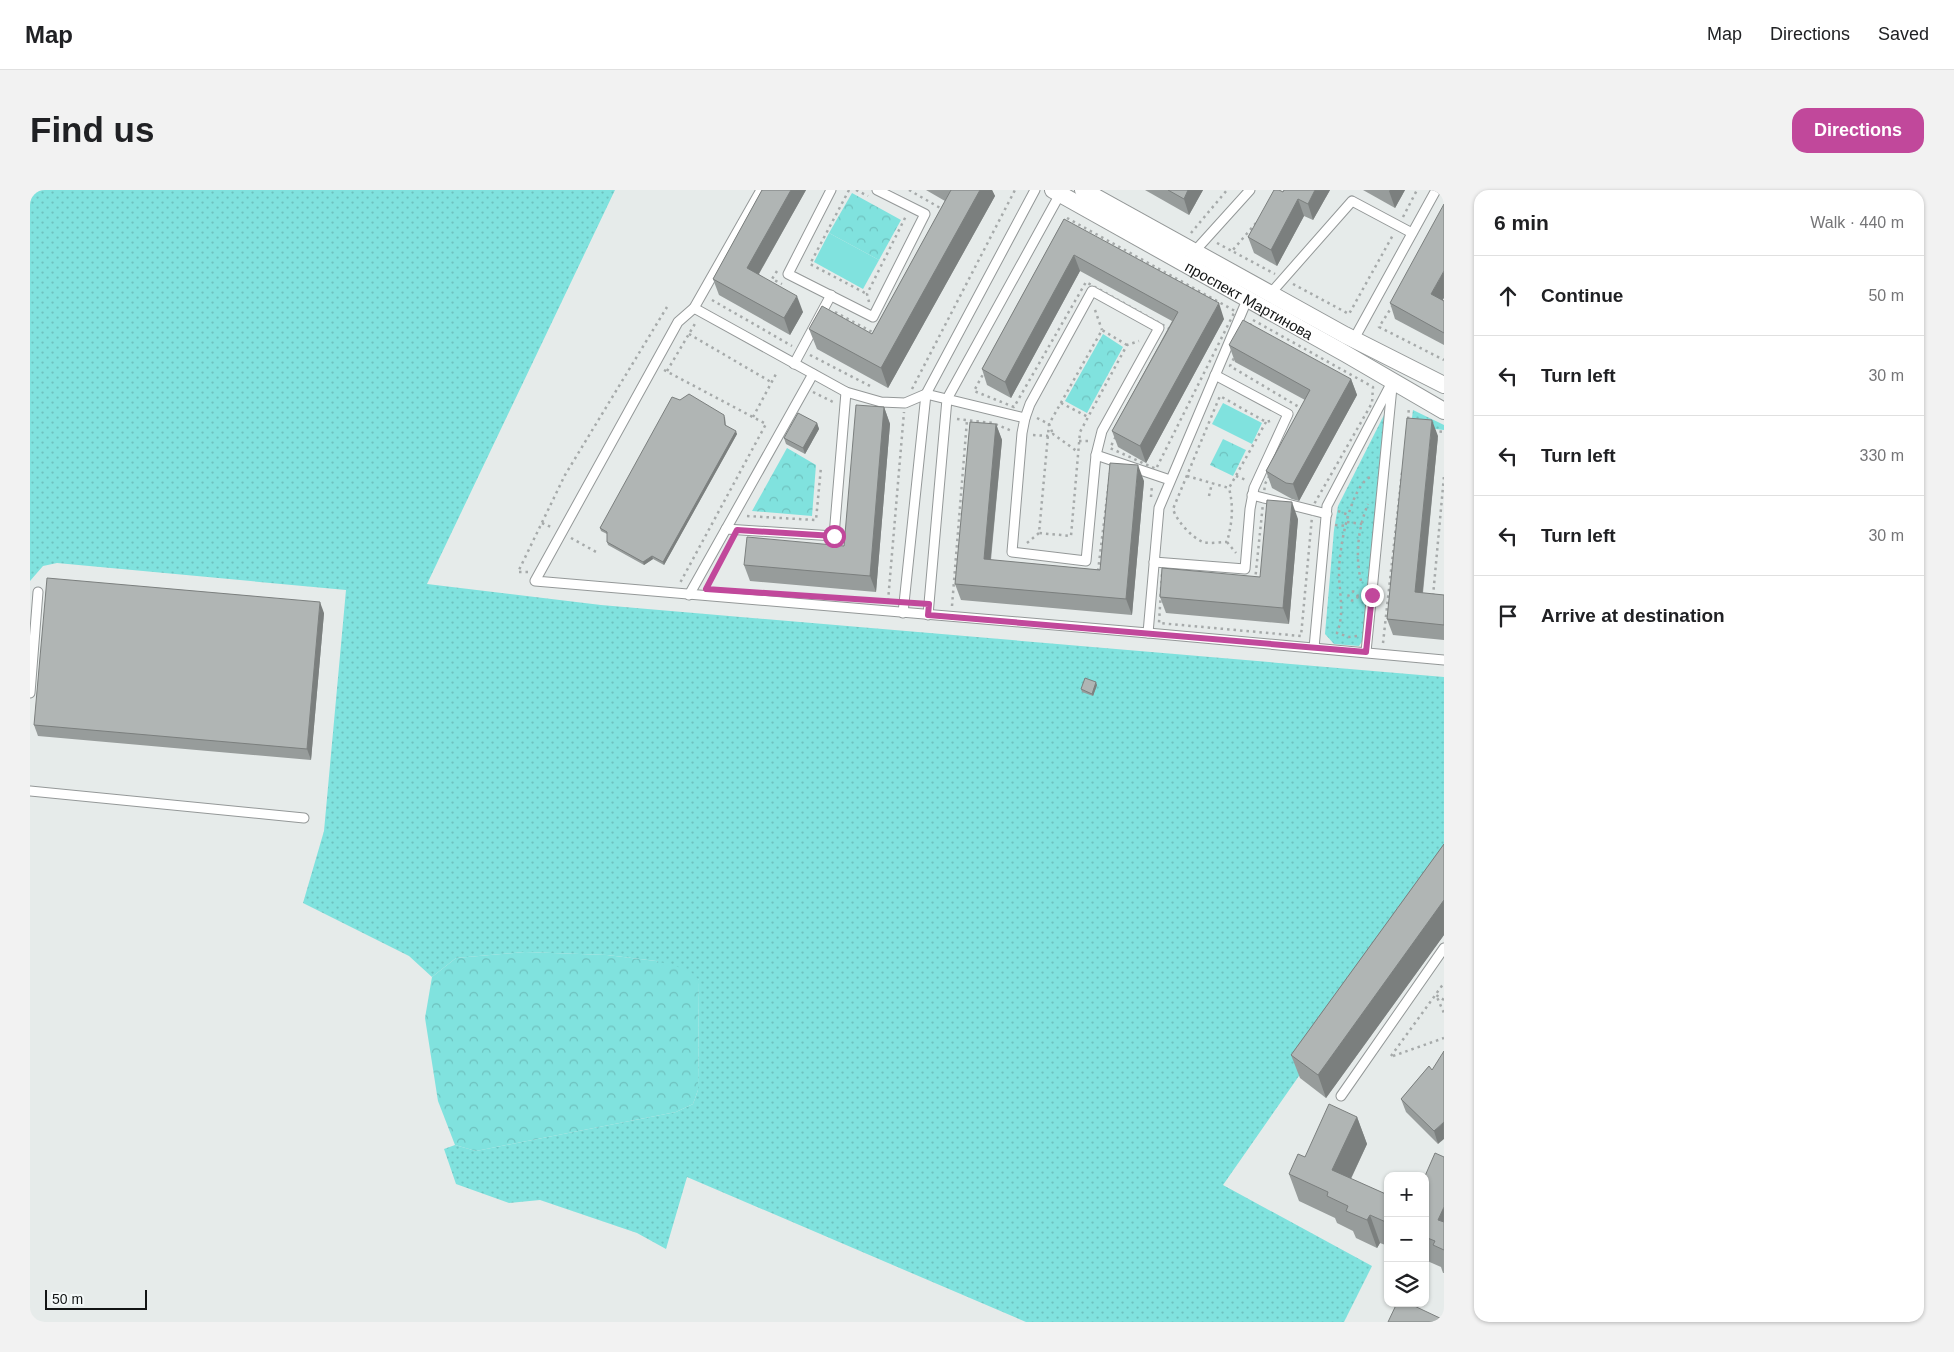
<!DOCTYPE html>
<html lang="en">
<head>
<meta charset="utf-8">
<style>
	:root { --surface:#fff; --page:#f2f2f2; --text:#202124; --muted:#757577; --line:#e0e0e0; --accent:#c1489b }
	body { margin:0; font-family:Helvetica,sans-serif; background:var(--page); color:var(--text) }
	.controls { position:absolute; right:15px; bottom:15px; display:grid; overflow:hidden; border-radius:10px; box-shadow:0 1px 4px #0004 }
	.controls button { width:45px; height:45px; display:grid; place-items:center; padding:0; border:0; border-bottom:1px solid var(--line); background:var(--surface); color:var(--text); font:25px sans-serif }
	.scale { position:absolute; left:15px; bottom:12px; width:102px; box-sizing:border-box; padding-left:5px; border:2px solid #121414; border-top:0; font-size:14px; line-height:18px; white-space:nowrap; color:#121414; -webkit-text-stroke:4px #f3f8f8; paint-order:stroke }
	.stop { position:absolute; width:15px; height:15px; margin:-11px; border:4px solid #c1489b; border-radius:50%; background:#fff }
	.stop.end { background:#c1489b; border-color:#fff; box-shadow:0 1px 5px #0008 }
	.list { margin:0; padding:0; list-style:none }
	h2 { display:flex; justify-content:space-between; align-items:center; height:65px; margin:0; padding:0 20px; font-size:21px }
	h2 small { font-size:16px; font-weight:400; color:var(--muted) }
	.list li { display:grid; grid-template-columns:32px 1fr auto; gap:15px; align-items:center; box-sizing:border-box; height:80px; padding:0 20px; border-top:1px solid var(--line) }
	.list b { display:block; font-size:19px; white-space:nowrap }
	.list em { font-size:16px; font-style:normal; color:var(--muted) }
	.icon { flex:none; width:28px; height:28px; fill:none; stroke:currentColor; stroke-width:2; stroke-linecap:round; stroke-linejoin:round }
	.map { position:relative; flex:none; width:1414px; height:1132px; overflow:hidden; border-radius:15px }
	header { display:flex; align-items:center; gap:30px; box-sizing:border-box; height:70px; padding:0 25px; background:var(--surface); border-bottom:1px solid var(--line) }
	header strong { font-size:24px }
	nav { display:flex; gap:28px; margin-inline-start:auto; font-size:18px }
	.intro { display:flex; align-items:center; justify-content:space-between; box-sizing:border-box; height:120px; padding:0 30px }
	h1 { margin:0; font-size:35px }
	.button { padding:12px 22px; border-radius:15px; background:var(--accent); color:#fff; font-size:18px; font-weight:700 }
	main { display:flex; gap:30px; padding:0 30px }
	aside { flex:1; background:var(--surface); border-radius:15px; box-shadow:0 1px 4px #0004 }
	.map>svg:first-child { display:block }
</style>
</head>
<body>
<header>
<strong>Map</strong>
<nav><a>Map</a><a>Directions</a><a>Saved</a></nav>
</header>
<div class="intro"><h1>Find us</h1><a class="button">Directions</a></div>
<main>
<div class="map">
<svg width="1414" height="1132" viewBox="0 0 1414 1132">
	<defs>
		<pattern id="grass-dots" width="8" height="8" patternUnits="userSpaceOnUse" patternTransform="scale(1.25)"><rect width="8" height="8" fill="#80e2de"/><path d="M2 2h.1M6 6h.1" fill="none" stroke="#6ec1be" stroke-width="1.8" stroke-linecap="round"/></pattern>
		<pattern id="forest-crowns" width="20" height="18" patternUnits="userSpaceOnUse" patternTransform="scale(1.25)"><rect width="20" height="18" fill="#80e2de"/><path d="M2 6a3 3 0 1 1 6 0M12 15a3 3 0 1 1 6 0" fill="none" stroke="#6ec1be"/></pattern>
	</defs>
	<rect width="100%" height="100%" fill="#e6ebea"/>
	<g fill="url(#grass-dots)">
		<polygon points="0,0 585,0 397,394 571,415 1414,487 1414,678 1193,995 1342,1076 1314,1132 996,1132 657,987 636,1059 607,1043 510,1010 479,1013 426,994 414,959 425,955 446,961 646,922 663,914 668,900 669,790 626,771 577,765 495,762 426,768 402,787 379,766 273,713 294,641 316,400 27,373 13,376 0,391"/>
		<polygon points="1383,220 1414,235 1414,240 1381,236"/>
		<polygon points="1355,223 1335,447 1329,456 1304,454 1295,444 1304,340 1308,316"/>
	</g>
	<g fill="url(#forest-crowns)">
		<polygon points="822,3 871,30 849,70 799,43"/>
		<polygon points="1073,144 1093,157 1057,223 1035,211"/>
		<polygon points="1193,249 1216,260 1203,286 1180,275"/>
		<polygon points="757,258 786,275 782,326 722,321"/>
		<polygon points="495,762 577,765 626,771 659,780 669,790 668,900 663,914 646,922 446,961 425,955 408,911 395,828 402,787 426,768"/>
	</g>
	<g fill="#80e2de">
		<polygon points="799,43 849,70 833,99 784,72"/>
		<polygon points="1193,213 1232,233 1222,254 1182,234"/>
	</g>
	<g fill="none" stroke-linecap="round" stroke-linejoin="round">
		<defs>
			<g id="service">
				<polyline points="731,0 664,118 648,132 505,391 1118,443 1414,470"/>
				<polyline points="801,0 758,84 843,127 895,24 847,0"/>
				<polyline points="1164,62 1220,0"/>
				<polygon points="1062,101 1129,138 1072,241 1066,265 1056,371 982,362 992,243 995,228 1000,214"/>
				<polyline points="1240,104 1322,11 1382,43"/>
				<polyline points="664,118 816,202 851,212 875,213 896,204 995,228"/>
				<polyline points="1324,149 1406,0"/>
				<polyline points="764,174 801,105"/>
				<polyline points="1066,265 1140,290"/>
				<polyline points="1222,305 1297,324"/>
				<polyline points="696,339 804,346 816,202"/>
				<polyline points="1124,372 1215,379 1220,319 1224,298 1258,224 1185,185"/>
				<polyline points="659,405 783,184"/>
				<polyline points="873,423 896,204 1005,0"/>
				<polyline points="898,425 917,209 1030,4"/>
				<polyline points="1118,443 1129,318 1217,110"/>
				<polyline points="1284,458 1297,316 1362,192"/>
				<polyline points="1336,462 1362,197"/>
				<polyline points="0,503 8,402"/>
				<polyline points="0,601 274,628"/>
				<polyline points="1311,906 1414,758"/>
			</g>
			<g id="minor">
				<path id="s1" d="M1023,0L1316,164L1414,221"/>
				<polyline points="1053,0 1315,145 1414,195"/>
			</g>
		</defs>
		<use href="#service" stroke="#949898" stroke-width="11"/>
		<use href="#minor" stroke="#949898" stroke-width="18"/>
		<g stroke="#a6aaaa" stroke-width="2.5" stroke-dasharray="2.5 4" stroke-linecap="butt">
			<polyline points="819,0 780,74 837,104"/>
			<polyline points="826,0 838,6"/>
			<polyline points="879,0 912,19"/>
			<polyline points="1373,27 1387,0"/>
			<polygon points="1037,28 1205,121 1126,279 1080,258 1140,139 1056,92 984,217 944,201"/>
			<polyline points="1226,33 1202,61 1245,84"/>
			<polyline points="1161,43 1197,0"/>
			<polyline points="1187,53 1202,61"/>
			<polyline points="747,81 742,89 752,94"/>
			<polyline points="1263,94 1319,124 1363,45"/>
			<polyline points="682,110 762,156"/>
			<polyline points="839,112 837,104 876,26"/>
			<polyline points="1363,115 1349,137 1414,170"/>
			<polyline points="1065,120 1072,140"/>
			<polyline points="805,122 844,143"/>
			<polygon points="1223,130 1343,197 1342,213 1283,316 1271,446 1129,433 1132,383 1225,391 1235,294 1274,220 1200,176"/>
			<polyline points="659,144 741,192"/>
			<polyline points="1097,155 1072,140 1019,234 1009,343 1041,346 1050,242 1097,155 1109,151"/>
			<polyline points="780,165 842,197"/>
			<polyline points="634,180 736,234 650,393"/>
			<polyline points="637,181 666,132"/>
			<polyline points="882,199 985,0"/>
			<polyline points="783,202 805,213"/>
			<polyline points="1031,213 1058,227"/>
			<polyline points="723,227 746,184"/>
			<polyline points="1007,228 1019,234 1023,244"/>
			<polyline points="927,229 963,233 982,241"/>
			<polyline points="1378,229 1379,217"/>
			<path d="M1236,232L1199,298C1204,318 1202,333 1197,352C1190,352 1180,354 1173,352C1162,348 1146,330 1143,319L1190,206L1236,232L1244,230"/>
			<polyline points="1403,241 1414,242"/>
			<polyline points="1003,245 1018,246 1023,244 1048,262"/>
			<polyline points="1049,251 1060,251"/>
			<polyline points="1157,286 1199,298"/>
			<polyline points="1206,286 1216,290"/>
			<polyline points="1179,306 1182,293"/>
			<polyline points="1121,307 1122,295"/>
			<polyline points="1308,321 1319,325"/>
			<polyline points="717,326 786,330 791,277"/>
			<polyline points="1317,332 1332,334"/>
			<polyline points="512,333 523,338"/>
			<polyline points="1305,335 1316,336"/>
			<polyline points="541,348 568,363"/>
			<polyline points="1197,352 1206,363"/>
			<polyline points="997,353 1009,343"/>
			<polyline points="1068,381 1080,283"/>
			<polyline points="498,382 488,382 535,285 637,117"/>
			<path d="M1331,391C1325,366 1328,338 1338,314"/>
			<circle cx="1323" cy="406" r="4.5"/>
			<polyline points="1403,406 1414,286"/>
			<polyline points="858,411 874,222"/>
			<polyline points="922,416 937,230"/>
			<path d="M1327,446L1319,447L1307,443C1315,423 1309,403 1309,382C1309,359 1320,295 1342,286"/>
			<polyline points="1353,453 1372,282"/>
			<polyline points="1414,810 1406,805 1414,823"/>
			<polyline points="1361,866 1414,793"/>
			<polyline points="1363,866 1414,848"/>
		</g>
		<use href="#service" stroke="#fff" stroke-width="9"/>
		<use href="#minor" stroke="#fff" stroke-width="16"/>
	</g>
	<g fill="#979c9b">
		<polygon points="732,0 776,0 729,84 773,122 760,145 689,105 683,89"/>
		<polygon points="896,0 962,0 965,6 858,198 787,159 779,139 842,144 915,11"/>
		<polygon points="1115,0 1173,0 1159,25"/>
		<polygon points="1300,0 1283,30 1274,26 1247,76 1224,63 1218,47 1253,2"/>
		<polygon points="1333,0 1375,0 1365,18"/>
		<polygon points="1034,29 1194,129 1116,273 1088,257 1082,241 1142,131 1050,81 981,208 957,195 952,179"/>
		<polygon points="1413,110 1414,111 1414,155 1365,129 1360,113"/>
		<polygon points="1199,155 1321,189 1327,205 1269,311 1262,309 1242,298 1236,281 1275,210 1205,172"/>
		<polygon points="650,210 695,227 696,236 707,244 634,375 623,369 614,375 578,355 577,352 577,344 571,341 570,338"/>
		<polygon points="854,217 860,234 846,402 720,391 714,375 814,356"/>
		<polygon points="787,233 789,239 775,264 756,254 754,248"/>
		<polygon points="966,234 972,250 961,370 1070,380 1114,291 1102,425 931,410 925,394"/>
		<polygon points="1408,246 1393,403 1414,405 1414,450 1363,445 1357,429"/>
		<polygon points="1268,329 1259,434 1136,423 1130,407 1230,387"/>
		<polygon points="294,423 281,570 8,546 4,535"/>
		<polygon points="1067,495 1063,506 1052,502 1051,499"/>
		<polygon points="1414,654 1414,745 1296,908 1270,888 1261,865"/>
		<polygon points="1399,876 1408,954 1376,922 1371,909"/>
		<polygon points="1327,927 1337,954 1321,989 1358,1005 1358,1056 1350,1053 1347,1058 1326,1048 1323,1041 1307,1033 1305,1028 1269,1011 1259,984 1275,967"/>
		<polygon points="1414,967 1414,1083 1413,1083 1411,1077 1395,1070 1395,986"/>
	</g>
	<g fill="#7b7f7e">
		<polygon points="761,0 776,0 723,94 717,78"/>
		<polygon points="950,0 962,0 965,6 858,198 851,178"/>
		<polygon points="1158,0 1173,0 1159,25 1154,9"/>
		<polygon points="1285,0 1300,0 1283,30 1278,14"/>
		<polygon points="1360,0 1375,0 1365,18 1359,1"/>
		<polygon points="1268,9 1274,26 1247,76 1241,60"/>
		<polygon points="1044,65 1050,81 981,208 975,192"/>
		<polygon points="1414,81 1414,108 1407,120 1401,104"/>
		<polygon points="767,106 773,122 760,145 754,128"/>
		<polygon points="1189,113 1194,129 1116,273 1110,256"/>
		<polygon points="1321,189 1327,205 1269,311 1263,294"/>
		<polygon points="854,217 860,234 846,402 840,386"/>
		<polygon points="1402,230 1408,246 1391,418 1385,402"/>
		<polygon points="787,233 789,239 775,264 773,258"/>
		<polygon points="966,234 972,250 959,385 954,369"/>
		<polygon points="706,241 707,244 634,375 633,372"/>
		<polygon points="1108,275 1114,291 1102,425 1096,409"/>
		<polygon points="1262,312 1268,329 1259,434 1253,418"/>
		<polygon points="622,366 623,369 614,375 613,372"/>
		<polygon points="290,412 294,423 281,570 277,559"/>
		<polygon points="1066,492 1067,495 1063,506 1062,504"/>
		<polygon points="1414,710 1414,745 1296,908 1288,885"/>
		<polygon points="1327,927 1337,954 1312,1007 1302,980"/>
		<polygon points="1414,932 1414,949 1408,954 1404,941"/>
		<polygon points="1414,1017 1414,1045 1408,1030"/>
		<polygon points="1340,1025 1350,1053 1347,1058 1337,1030"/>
	</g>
	<g fill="#b0b5b4" stroke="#7b7f7e">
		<polygon points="732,0 761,0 717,78 767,106 754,128 683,89"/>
		<polygon points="921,0 950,0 851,178 779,139 792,116 842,144"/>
		<polygon points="1138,0 1158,0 1154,9"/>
		<polygon points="1244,0 1249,0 1253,2 1254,0 1285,0 1278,14 1268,9 1241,60 1218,47"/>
		<polygon points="1414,14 1414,81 1401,104 1414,111 1414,143 1360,113"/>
		<polygon points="1034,29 1189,113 1110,256 1082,241 1148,122 1044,65 975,192 952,179"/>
		<polygon points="1213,130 1321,189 1263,294 1256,293 1236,281 1280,200 1199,155"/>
		<polygon points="659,204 694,225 695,235 706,241 633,372 622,366 613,372 577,352 577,342 570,338 642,207 650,210"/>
		<polygon points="826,215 854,217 840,386 714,375 717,347 814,356"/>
		<polygon points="768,223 787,233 773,258 754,248"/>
		<polygon points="1377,228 1402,230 1385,402 1414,405 1414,435 1357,429"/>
		<polygon points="940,232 966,234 954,369 1070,380 1080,273 1108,275 1096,409 925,394"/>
		<polygon points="1237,310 1262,312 1253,418 1130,407 1132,378 1230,387"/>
		<polygon points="17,388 290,412 277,559 4,535"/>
		<polygon points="1055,488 1066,492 1062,504 1051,499"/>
		<polygon points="1414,654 1414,710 1288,885 1261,865"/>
		<polygon points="1414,861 1414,932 1404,941 1371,909 1399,876 1402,880"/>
		<polygon points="1299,914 1327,927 1302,980 1358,1005 1358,1033 1340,1025 1337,1030 1316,1021 1318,1016 1297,1006 1298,1002 1259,984 1268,964 1275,967"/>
		<polygon points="1405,963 1414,967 1414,1017 1408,1030 1414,1032 1414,1060 1403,1055 1405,1051 1395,1047 1395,986"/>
		<polygon points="1367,1113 1378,1113 1414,1130 1414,1132 1358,1132"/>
	</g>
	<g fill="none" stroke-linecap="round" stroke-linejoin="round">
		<polyline stroke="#c1489b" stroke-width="6" points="804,346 707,340 676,399 899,414 898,425 1336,462 1342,405"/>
	</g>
	<g text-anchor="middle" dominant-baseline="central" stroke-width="4" stroke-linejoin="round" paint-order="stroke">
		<g font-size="15" fill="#121414" stroke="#f3f8f8">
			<text stroke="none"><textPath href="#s1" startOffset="225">проспект Мартинова</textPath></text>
		</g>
	</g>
</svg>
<div class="controls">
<button>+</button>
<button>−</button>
<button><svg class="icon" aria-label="layers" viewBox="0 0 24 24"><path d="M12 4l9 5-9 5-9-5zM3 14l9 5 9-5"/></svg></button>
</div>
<div class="scale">50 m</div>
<div class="stop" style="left:804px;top:346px"></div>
<div class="stop end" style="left:1342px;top:405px"></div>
</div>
<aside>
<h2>6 min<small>Walk · 440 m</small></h2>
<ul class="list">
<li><svg class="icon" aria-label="ahead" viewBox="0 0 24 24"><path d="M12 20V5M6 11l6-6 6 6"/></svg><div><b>Continue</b></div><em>50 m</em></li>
<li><svg class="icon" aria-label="left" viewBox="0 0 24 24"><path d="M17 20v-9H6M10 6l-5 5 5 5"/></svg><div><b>Turn left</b></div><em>30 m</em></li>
<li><svg class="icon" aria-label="left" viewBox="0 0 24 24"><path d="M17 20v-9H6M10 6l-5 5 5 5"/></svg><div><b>Turn left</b></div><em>330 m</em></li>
<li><svg class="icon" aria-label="left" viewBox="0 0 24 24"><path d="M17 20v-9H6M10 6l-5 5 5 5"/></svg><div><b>Turn left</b></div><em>30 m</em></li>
<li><svg class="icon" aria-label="arrive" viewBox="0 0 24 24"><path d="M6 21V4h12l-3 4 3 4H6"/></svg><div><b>Arrive at destination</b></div></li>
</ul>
</aside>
</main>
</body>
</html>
